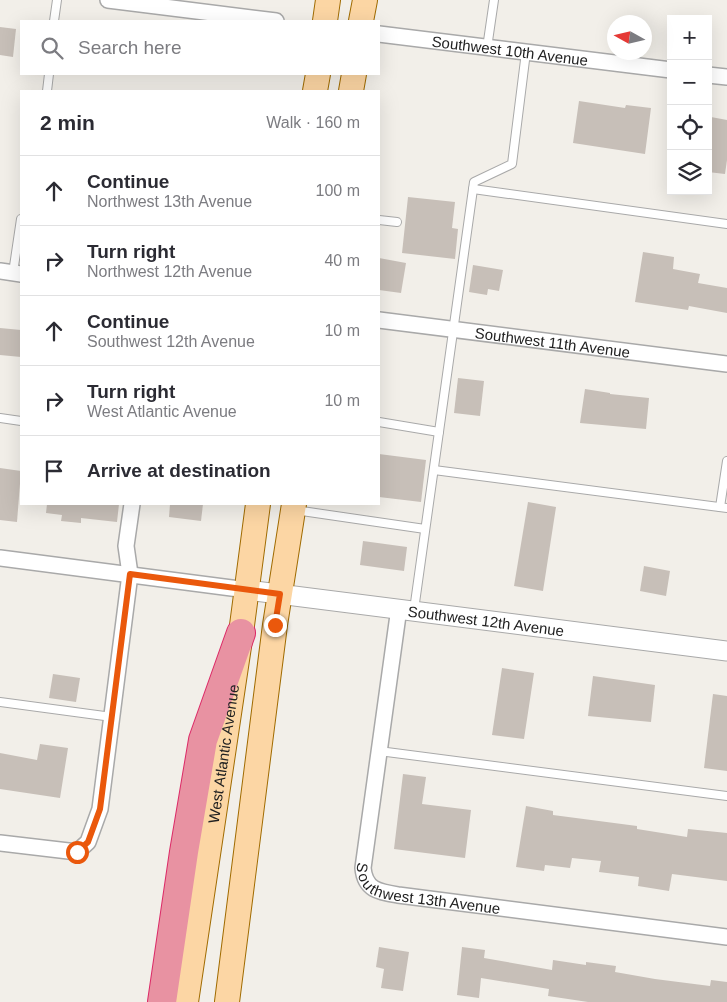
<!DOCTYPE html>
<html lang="en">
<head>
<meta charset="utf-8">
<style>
	:root { --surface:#fff; --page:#f7f7f7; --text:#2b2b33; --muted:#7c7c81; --line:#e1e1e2 }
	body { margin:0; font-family:Arial,sans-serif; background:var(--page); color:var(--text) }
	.controls { position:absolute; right:15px; top:15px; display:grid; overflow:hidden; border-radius:0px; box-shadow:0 5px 20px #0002 }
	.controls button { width:45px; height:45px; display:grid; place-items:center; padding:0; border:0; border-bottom:1px solid var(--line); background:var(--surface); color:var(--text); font:25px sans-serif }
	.compass { position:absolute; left:607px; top:15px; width:45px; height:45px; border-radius:50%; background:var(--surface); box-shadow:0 5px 20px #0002; rotate:278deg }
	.stop { position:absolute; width:15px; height:15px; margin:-11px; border:4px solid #ea580c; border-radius:50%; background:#fff }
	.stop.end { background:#ea580c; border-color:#fff; box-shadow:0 1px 5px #0008 }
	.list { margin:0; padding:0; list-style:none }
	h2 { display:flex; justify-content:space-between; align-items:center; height:65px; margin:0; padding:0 20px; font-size:21px }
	h2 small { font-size:16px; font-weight:400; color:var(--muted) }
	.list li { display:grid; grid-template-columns:32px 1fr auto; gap:15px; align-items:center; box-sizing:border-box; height:70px; padding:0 20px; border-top:1px solid var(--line) }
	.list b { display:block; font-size:19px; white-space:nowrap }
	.list p { margin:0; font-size:16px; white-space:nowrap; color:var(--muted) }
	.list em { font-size:16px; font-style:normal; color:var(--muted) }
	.icon { flex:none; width:28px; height:28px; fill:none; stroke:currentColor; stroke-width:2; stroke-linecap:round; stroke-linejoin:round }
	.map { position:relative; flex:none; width:727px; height:1002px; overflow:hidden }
	.search { position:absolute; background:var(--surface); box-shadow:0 5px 20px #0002; left:20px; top:20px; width:360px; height:55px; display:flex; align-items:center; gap:12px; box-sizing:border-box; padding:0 18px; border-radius:0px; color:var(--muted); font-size:19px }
	.panel { position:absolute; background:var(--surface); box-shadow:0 5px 20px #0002; left:20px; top:90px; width:360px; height:415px; border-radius:0px }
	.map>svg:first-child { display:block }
</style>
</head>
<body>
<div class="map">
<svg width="727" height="1002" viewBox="0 0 727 1002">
	<rect width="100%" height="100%" fill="#f2efe9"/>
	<g fill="#c7bfb8">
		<polygon points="0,27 16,29 13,57 0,55"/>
		<polygon points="579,101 625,108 626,105 651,108 645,154 573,143"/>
		<polygon points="711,117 727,120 727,160 725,174 708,172 708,134"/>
		<polygon points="408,197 455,202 452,228 458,229 455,259 402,253"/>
		<polygon points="643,252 674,257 673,269 700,274 698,283 727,288 727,313 689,306 688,310 635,302"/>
		<polygon points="379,258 406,263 401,293 379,290"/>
		<polygon points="473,265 503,270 499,291 488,289 487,295 469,292"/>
		<polygon points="0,328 21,330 21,357 0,355"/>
		<polygon points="458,378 484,381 480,416 454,413"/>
		<polygon points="585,389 610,393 610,394 649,398 646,429 580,423"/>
		<polygon points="379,454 426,460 421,502 379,497"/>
		<polygon points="0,468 21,471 17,522 0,520"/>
		<polygon points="528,502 556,507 543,591 514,586"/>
		<polygon points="47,504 119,504 117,522 81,518 81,523 61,521 62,515 46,513"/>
		<polygon points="170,504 203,504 201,521 169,517"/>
		<polygon points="363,541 407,547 404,571 360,565"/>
		<polygon points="644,566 670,571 666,596 640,591"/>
		<polygon points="502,668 534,673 524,739 492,735"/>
		<polygon points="53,674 80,678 76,702 49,698"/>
		<polygon points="593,676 655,685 651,722 588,716"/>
		<polygon points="713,694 727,696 727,771 704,768"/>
		<polygon points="40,744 68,748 60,798 0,789 0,753 37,760"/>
		<polygon points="403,774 426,777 422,804 471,810 465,858 394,849"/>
		<polygon points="526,806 553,811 553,815 637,826 637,829 687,837 688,829 727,833 727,881 672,874 669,891 638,886 639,877 599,872 601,861 572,858 570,868 545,865 544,871 516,867"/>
		<polygon points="379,947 409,952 403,991 381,988 384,969 376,967"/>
		<polygon points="462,947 485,950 484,958 552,970 553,960 586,965 586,962 616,966 615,972 655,979 710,986 711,980 727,982 727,1002 588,1002 548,996 549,989 481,978 479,998 457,995"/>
	</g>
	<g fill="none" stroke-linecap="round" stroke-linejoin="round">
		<defs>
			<g id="service">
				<polyline points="54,21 57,0"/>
				<polyline points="487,48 494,0"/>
				<polyline points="47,91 49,74"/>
				<polyline points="473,189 727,224"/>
				<polyline points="379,220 397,222"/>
				<polyline points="13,273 21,219"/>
				<polyline points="0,418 21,421"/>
				<polyline points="379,422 439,432"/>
				<polyline points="434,470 727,508"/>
				<polyline points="720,507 727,461"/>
				<polyline points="295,510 425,529"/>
				<polyline points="414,610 474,182 512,164 526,52"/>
				<polyline points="0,702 112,717"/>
				<polyline points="379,751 727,796"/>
			</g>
			<g id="minor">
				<polyline points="108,0 276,21"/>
				<path id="s1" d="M379,34L671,70"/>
				<polyline points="708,75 727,77"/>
				<polyline points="0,271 21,274"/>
				<path id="s2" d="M379,320L727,364"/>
				<polyline points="0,558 247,590"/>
				<path id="s3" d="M399,608L363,868C365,890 379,892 398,895L727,937"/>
				<polyline points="0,843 77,852 88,842 100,809 130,574 126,546 132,504"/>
			</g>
			<g id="tertiary">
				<path id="s4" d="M247,590L727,651"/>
			</g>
			<g id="primary">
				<polyline points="325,21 328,0"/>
				<polyline points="361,21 365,0"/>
				<polyline points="315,91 318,74"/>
				<polyline points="351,91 354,74"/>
				<path id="s5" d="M186,1002L241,633L258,504"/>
				<polyline points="227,1002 275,625 294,504"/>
			</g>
			<polyline id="motorway" points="162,1002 184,852 203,740 241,633"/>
		</defs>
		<use href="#service" stroke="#a9a9a9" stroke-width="10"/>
		<use href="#minor" stroke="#a9a9a9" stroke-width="18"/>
		<use href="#tertiary" stroke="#a9a9a9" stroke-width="21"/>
		<use href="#primary" stroke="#a06b00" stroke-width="26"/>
		<use href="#motorway" stroke="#dc2a67" stroke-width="30"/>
		<use href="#service" stroke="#fff" stroke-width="8"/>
		<use href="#minor" stroke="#fff" stroke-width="15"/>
		<use href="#tertiary" stroke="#fff" stroke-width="19"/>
		<use href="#primary" stroke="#fcd6a4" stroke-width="24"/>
		<use href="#motorway" stroke="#e892a2" stroke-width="28"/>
	</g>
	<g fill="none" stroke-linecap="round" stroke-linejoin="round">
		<polyline stroke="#ea580c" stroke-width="6" points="77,852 88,842 100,809 130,574 280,594 275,625"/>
	</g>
	<g text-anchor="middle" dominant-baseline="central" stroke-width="5" stroke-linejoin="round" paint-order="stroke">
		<g font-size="15" fill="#222" stroke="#fff">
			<text stroke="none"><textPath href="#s1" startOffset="132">Southwest 10th Avenue</textPath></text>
			<text stroke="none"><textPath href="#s2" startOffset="175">Southwest 11th Avenue</textPath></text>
			<text stroke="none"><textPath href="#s4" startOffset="241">Southwest 12th Avenue</textPath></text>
			<text stroke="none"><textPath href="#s5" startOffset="251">West Atlantic Avenue</textPath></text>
			<text stroke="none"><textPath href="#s3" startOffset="336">Southwest 13th Avenue</textPath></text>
		</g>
	</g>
</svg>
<div class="controls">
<button>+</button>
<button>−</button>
<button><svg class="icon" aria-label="locate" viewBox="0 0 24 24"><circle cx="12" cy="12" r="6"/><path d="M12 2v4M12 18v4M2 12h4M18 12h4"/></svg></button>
<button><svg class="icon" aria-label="layers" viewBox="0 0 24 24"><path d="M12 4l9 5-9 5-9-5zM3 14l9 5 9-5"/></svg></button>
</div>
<svg class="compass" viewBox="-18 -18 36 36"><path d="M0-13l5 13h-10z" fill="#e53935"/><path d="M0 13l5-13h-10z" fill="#7c7c81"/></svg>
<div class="stop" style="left:77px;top:852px"></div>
<div class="stop end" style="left:275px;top:625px"></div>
<div class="search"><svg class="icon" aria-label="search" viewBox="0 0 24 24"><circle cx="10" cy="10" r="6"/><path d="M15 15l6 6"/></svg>Search here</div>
<section class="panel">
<h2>2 min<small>Walk · 160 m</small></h2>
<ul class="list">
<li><svg class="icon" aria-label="ahead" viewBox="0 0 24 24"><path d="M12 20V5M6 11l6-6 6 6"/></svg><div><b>Continue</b><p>Northwest 13th Avenue</p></div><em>100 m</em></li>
<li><svg class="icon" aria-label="right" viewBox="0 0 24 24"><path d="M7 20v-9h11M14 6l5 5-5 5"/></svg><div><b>Turn right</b><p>Northwest 12th Avenue</p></div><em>40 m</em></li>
<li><svg class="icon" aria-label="ahead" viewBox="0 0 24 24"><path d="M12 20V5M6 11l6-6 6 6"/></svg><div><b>Continue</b><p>Southwest 12th Avenue</p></div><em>10 m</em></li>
<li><svg class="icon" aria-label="right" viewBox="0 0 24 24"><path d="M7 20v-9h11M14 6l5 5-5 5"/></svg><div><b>Turn right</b><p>West Atlantic Avenue</p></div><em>10 m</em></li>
<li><svg class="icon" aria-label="arrive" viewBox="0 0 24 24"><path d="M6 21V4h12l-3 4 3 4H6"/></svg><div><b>Arrive at destination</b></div></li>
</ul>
</section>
</div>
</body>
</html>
